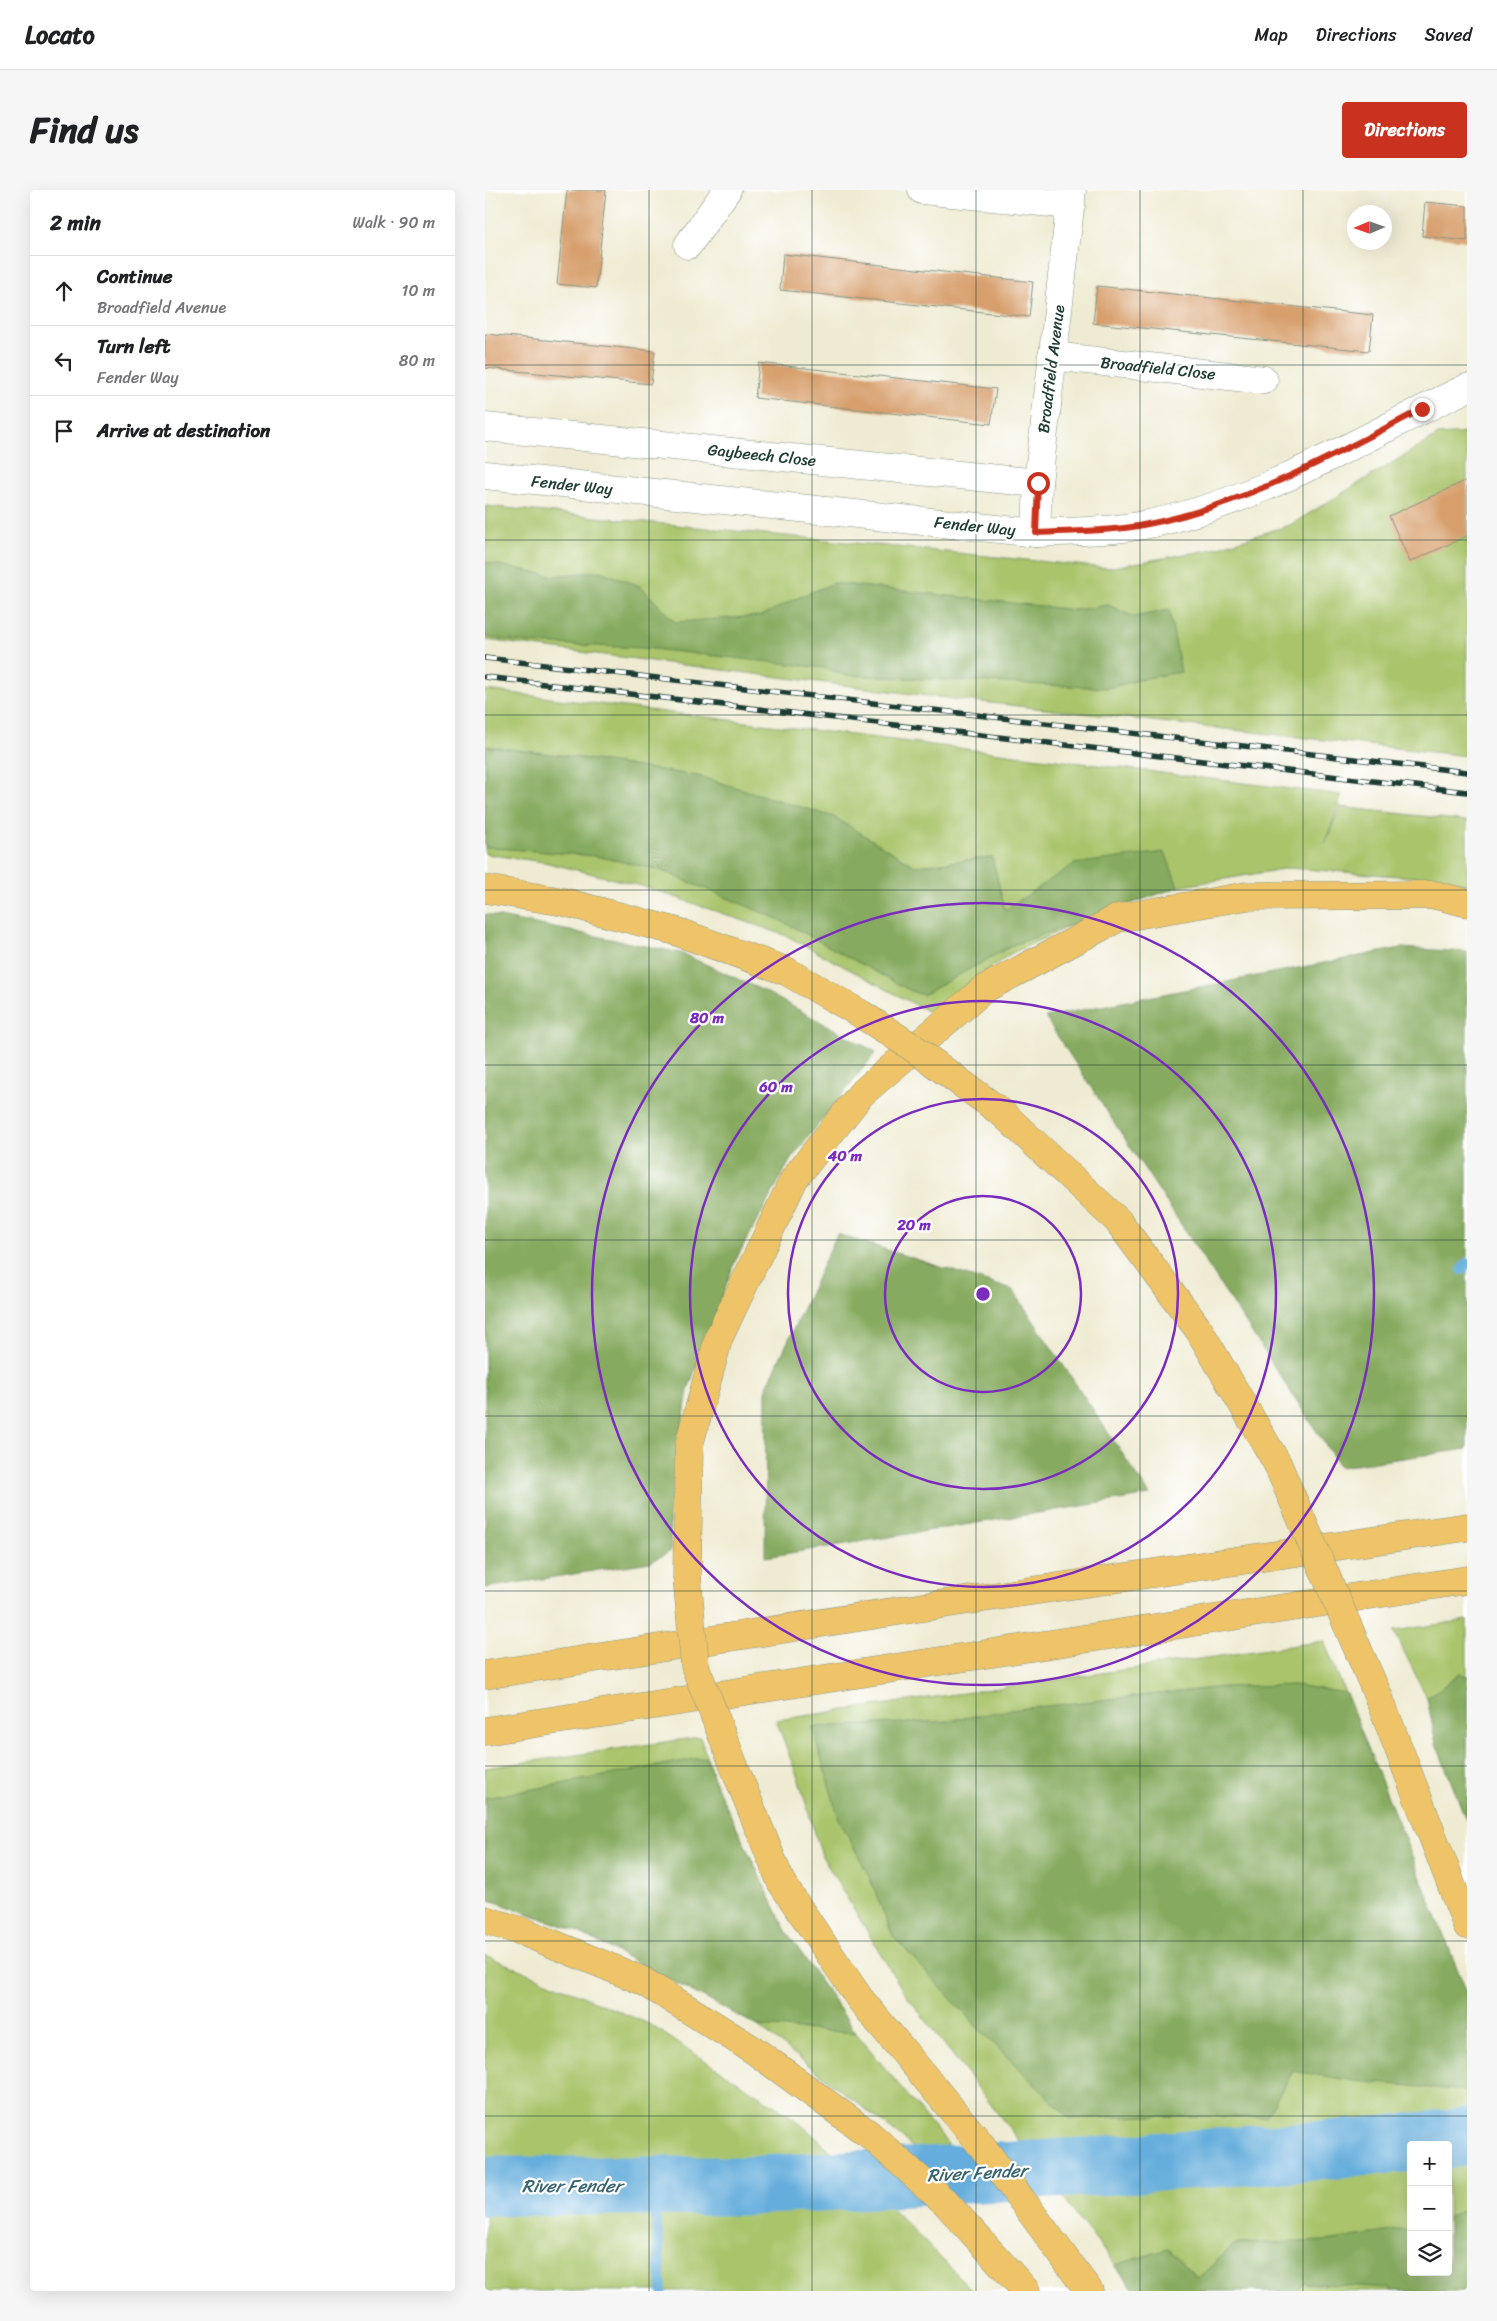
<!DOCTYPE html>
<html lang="en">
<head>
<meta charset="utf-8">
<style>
	:root { --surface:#fff; --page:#f6f6f6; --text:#202124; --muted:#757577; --line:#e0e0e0; --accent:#c8321e }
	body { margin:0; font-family:Sriracha,sans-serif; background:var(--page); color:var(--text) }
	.controls { position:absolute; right:15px; bottom:15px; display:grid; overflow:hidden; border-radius:5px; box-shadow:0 5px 20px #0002 }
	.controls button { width:45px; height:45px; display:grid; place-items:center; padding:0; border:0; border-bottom:1px solid var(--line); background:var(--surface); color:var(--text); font:25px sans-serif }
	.compass { position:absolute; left:862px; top:15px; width:45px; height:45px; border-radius:50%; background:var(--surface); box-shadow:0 5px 20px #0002; rotate:268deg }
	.stop { position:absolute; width:15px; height:15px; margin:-11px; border:4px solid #c8321e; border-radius:50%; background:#fff }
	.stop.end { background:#c8321e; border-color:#fff; box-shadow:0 1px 5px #0008 }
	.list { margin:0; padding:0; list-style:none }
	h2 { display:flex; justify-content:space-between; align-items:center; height:65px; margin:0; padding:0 20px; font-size:21px }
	h2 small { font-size:16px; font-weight:400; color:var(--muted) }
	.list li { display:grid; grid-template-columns:32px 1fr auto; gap:15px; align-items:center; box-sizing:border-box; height:70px; padding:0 20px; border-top:1px solid var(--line) }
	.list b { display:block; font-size:19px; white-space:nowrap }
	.list p { margin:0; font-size:16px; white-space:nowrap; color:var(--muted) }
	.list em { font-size:16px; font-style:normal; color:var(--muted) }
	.icon { flex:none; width:28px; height:28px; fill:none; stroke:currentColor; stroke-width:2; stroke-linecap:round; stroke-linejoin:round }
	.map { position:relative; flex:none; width:982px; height:2101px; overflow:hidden; border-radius:5px }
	header { display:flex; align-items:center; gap:30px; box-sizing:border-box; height:70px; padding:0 25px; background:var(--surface); border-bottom:1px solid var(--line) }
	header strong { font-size:24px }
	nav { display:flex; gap:28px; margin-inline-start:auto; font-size:18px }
	.intro { display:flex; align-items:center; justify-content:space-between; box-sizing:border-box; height:120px; padding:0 30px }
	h1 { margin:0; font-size:35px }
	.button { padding:12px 22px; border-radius:5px; background:var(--accent); color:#fff; font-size:18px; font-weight:700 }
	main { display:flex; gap:30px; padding:0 30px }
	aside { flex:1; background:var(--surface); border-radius:5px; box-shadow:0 5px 20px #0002 }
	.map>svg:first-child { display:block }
</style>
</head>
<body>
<header>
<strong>Locato</strong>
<nav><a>Map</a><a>Directions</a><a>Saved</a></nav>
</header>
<div class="intro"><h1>Find us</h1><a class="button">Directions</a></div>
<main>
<aside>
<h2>2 min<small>Walk · 90 m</small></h2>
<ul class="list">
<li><svg class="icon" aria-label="ahead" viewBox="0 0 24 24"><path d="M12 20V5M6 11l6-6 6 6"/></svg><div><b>Continue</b><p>Broadfield Avenue</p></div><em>10 m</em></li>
<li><svg class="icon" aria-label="left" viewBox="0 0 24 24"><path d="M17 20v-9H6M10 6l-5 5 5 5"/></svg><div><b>Turn left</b><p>Fender Way</p></div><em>80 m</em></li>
<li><svg class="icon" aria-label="arrive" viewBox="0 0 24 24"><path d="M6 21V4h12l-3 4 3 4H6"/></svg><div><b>Arrive at destination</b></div></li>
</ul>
</aside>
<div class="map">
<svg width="982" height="2101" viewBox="0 0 982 2101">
	<rect width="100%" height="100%" fill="#fff"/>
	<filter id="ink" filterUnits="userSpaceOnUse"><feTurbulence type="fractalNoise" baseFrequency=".02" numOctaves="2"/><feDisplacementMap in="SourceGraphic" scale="10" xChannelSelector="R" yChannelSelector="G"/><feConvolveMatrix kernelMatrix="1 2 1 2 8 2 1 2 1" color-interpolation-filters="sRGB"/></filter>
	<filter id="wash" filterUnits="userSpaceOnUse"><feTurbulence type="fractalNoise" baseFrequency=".0096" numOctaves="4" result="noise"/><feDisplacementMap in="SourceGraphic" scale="20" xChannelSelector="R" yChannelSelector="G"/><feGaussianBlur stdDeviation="1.12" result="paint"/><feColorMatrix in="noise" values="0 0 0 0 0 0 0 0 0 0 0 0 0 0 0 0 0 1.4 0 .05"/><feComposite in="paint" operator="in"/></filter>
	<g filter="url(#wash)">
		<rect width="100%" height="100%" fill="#efebd3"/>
		<g fill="#a9c46a" stroke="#64804f" fill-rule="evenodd">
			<polygon points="982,243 982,566 452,507 0,450 0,316 622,378 724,360 805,335 953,245"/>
			<polygon points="0,500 857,605 840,653 855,617 982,631 982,694 955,689 804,678 693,697 594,732 525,764 444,822 302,746 161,697 59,672 0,664"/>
			<polygon points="982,1430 982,1632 951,1553 942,1508 909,1441"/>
			<path d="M839,1451L982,1803V2101H650L418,1801L337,1666L314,1591L291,1530ZM926,1955H963V2082H926Z"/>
			<polygon points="215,1547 231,1595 301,1741 371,1843 476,1970 463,1979 448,1976 415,1946 273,1836 92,1741 0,1708 0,1578"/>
			<polygon points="0,1765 164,1834 310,1929 383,1994 488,2101 0,2101 0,1999 159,2002 342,1995 169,1998 0,1994"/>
		</g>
		<g fill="#86aa5e" stroke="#527449">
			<polygon points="0,372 67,386 115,381 155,396 190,432 276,426 310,409 349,393 590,420 624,415 649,427 684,420 696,482 662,488 622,498 359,485 340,478 159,458 44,453 0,447"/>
			<polygon points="0,556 83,566 213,586 349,627 430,676 507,667 520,720 589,674 680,662 693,697 528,755 438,805 426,801 295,730 175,680 111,666 0,657"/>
			<polygon points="0,724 196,763 279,801 391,862 306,969 250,1071 203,1200 184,1322 186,1361 165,1372 0,1398"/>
			<polygon points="916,758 982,762 982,1259 855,1277 560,827"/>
			<polygon points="352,1044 528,1100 665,1305 280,1367 281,1199"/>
			<polygon points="975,1484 982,1486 982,1632 951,1553 942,1508"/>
			<polygon points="809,1495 861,1503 982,1803 982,1901 870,1891 808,1881 781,1927 662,1926 585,1929 493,1838 408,1746 382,1682 354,1629 327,1537 462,1531 524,1520 738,1497"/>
			<polygon points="221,1567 231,1595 301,1741 371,1843 273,1836 92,1741 0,1708 0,1608"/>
			<polygon points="982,2018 982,2101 906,2101 905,2098 819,2093 811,2101 650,2101 630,2075 683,2059 713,2088 750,2054 841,2051 926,2038 926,2082 963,2082 963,2027"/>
		</g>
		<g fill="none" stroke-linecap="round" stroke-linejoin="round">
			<g stroke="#65addc" stroke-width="10">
				<polyline points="977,1080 982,1073"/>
				<polyline points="169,1998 177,2101"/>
			</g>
			<polyline stroke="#65addc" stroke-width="59" points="0,1996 260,1996 567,1979 857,1959 982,1947"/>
		</g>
		<g id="blocks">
			<g fill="#d79f6c">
				<polygon points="82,0 121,0 111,98 72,94"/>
				<polygon points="940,12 982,16 982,51 937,46"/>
				<polygon points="298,64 548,92 544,127 295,100"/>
				<polygon points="612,96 888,125 884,161 608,133"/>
				<polygon points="0,144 170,161 166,194 0,178"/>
				<polygon points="274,173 511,199 506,234 270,208"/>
				<polygon points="982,290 982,346 925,372 904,326"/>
			</g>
		</g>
	</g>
	<g filter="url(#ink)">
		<use href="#blocks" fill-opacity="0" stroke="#879484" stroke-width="1"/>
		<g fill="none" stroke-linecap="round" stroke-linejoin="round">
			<defs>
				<g id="street">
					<polyline points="437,0 586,15"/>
					<polyline points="203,55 242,0"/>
					<polyline points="567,166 779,190"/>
					<polyline points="0,237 553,293"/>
					<path d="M0,285L551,343C586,341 619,342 653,336C772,315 875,248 982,198"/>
					<polyline points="551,343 553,293 587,0"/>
				</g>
				<g id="highway">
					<polyline points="0,699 79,712 190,741 301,781"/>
					<polyline points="517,923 633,1031 714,1140 792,1273"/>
					<polyline points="202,1386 204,1255 234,1147 309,989 376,904 499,799 633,728 762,706 950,705 982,713"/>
					<polyline points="0,1485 478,1411 982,1337"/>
					<polyline points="894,1508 982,1735"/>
					<polyline points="0,1541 982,1390"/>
					<polyline points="255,1591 296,1692 375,1809 497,1956 604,2101"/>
					<polyline points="0,1730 39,1742 158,1791 270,1861 385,1945 461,2013 541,2101"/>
				</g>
			</defs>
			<use href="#street" stroke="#879484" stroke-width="29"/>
			<use href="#highway" stroke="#879484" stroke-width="29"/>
			<use href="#street" stroke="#fff" stroke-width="28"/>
			<use href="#highway" stroke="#efc469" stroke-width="28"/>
			<defs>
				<g id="rail">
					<polyline points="0,468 982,582"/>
					<polyline points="0,487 982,602"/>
				</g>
			</defs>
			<use href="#rail" stroke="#1f3d34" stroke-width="5.5"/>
			<use href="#rail" stroke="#fff" stroke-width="4" stroke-dasharray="11" stroke-linecap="butt"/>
			<defs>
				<g id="highway-bridge">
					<polyline points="301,781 376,824 427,857 517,923"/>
					<polyline points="792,1273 894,1508"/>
					<polyline points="202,1386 210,1476 255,1591"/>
				</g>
			</defs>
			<use href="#highway-bridge" stroke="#879484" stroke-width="29" stroke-linecap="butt"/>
			<use href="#highway-bridge" stroke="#efc469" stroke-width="28"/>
		</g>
	</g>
	<g fill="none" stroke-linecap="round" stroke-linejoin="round" filter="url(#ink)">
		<path stroke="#c8321e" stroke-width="6" d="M553,293L551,343C586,341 619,342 653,336C755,318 847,266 937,219"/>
	</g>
	<path fill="none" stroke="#1f3d34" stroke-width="1" stroke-opacity="0.55" d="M164,0V2101M327,0V2101M491,0V2101M655,0V2101M818,0V2101M0,175H982M0,350H982M0,525H982M0,700H982M0,875H982M0,1050H982M0,1226H982M0,1401H982M0,1576H982M0,1751H982M0,1926H982"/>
	<g fill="none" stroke="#7b2cbf" stroke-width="2.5">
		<circle cx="498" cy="1104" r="98"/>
		<circle cx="498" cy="1104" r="195"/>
		<circle cx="498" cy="1104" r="293"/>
		<circle cx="498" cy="1104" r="391"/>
	</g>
	<g text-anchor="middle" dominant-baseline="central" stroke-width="4.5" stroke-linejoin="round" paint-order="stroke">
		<g font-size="16" fill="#1f3d34" stroke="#fff">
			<text transform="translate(673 178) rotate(6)">Broadfield Close</text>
			<text transform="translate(566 179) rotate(-83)">Broadfield Avenue</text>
			<text transform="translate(277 265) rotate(6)">Gaybeech Close</text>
			<text transform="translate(87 295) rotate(6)">Fender Way</text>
			<text transform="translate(490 336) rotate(6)">Fender Way</text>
		</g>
		<g font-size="18" font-style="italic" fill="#38646f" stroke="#fff">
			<text transform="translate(492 1983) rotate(-3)">River Fender</text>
			<text x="87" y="1996">River Fender</text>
		</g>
	</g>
	<circle cx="498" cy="1104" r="8" fill="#7b2cbf" stroke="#fff" stroke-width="2.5"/>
	<g font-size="15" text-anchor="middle" font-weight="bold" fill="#7b2cbf" stroke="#fff" stroke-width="4.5" stroke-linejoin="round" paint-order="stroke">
		<text x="222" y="833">80 m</text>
		<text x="291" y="902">60 m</text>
		<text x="360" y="971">40 m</text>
		<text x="429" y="1040">20 m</text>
	</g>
</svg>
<div class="controls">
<button>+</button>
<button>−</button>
<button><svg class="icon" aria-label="layers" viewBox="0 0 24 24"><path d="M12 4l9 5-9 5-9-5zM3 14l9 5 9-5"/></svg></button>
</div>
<svg class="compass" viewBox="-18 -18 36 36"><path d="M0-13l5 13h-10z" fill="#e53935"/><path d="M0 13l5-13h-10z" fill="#757577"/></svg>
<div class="stop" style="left:553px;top:293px"></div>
<div class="stop end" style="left:937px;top:219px"></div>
</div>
</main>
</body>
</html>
